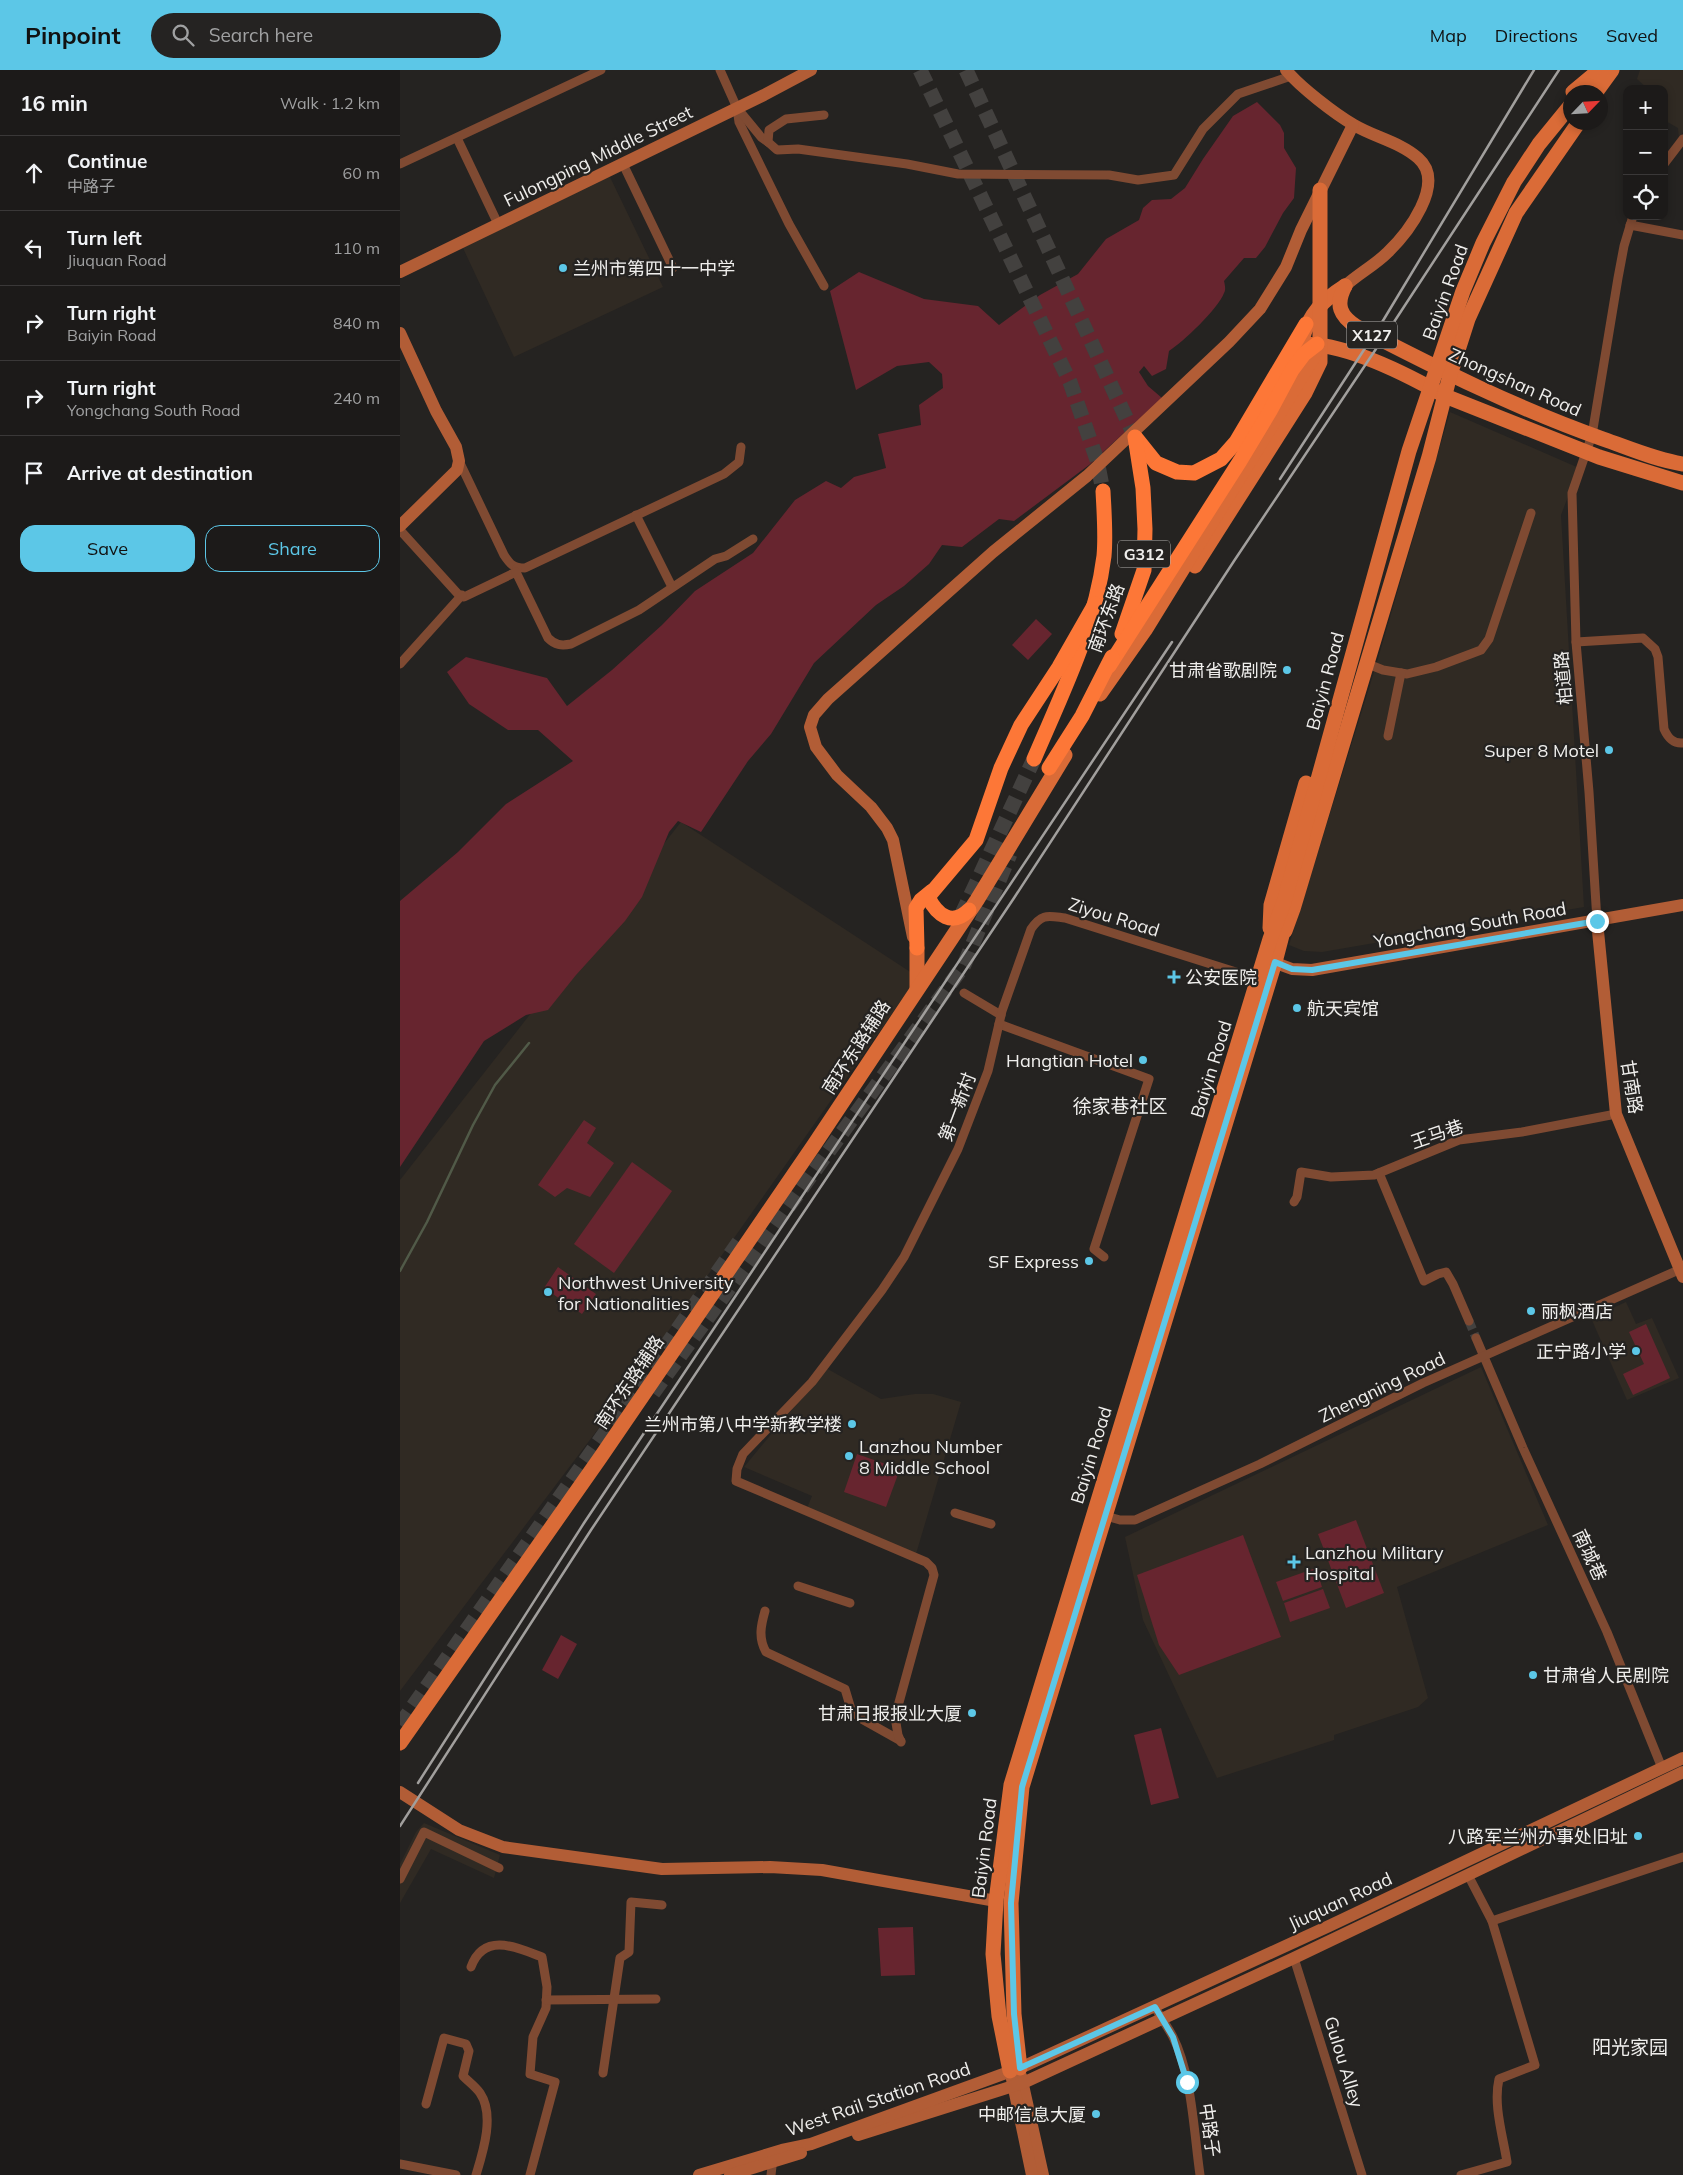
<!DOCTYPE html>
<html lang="en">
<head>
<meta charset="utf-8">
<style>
	:root { --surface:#1c1a19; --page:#252322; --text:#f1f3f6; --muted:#a0a1a2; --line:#3a3838; --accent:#5cc7e7 }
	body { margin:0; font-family:Mulish,"Noto Sans SC",sans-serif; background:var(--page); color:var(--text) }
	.controls { position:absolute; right:15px; top:15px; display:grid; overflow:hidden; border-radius:10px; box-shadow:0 2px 8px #0003 }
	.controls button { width:45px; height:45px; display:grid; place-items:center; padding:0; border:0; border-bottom:1px solid var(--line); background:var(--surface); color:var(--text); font:25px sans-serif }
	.compass { position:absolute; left:1163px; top:15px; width:45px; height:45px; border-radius:50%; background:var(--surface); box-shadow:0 2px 8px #0003; rotate:65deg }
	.stop { position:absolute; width:15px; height:15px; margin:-11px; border:4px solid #5cc7e7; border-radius:50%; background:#fff }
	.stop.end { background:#5cc7e7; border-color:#fff; box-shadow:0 1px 5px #0008 }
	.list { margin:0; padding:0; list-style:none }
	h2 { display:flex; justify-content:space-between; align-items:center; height:65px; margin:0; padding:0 20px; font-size:21px }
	h2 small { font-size:16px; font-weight:400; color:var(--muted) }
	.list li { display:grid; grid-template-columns:32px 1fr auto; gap:15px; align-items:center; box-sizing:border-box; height:75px; padding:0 20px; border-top:1px solid var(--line) }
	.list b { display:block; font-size:19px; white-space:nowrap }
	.list p { margin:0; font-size:16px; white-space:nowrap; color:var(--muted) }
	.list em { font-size:16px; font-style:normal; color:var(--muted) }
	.actions { display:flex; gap:10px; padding:15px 20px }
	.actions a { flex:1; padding:11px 0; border:1px solid var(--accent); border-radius:15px; text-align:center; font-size:18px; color:var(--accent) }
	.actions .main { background:var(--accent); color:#111 }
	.icon { flex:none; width:28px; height:28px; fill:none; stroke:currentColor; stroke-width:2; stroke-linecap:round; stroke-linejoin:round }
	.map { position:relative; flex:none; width:1283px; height:2105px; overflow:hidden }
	header { display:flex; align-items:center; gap:30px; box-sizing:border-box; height:70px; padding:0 25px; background:var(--accent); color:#111 }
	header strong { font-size:24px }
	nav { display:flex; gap:28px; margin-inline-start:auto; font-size:18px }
	.search { width:350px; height:45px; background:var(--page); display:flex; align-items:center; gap:12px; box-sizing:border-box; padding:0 18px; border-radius:28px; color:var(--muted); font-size:19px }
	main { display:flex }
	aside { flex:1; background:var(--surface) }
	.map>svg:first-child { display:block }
</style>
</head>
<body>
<header>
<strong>Pinpoint</strong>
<div class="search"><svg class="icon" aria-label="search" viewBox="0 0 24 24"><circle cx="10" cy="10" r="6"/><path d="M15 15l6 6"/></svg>Search here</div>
<nav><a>Map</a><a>Directions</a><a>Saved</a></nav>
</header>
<main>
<aside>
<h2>16 min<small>Walk · 1.2 km</small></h2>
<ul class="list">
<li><svg class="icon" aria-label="ahead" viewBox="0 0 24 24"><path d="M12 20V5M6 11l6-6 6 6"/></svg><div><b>Continue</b><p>中路子</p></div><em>60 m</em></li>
<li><svg class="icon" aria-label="left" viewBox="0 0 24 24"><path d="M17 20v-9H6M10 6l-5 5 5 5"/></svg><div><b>Turn left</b><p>Jiuquan Road</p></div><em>110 m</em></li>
<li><svg class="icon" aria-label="right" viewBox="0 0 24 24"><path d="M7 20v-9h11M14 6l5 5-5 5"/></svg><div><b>Turn right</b><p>Baiyin Road</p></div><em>840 m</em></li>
<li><svg class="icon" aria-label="right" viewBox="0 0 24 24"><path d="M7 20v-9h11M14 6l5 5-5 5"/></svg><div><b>Turn right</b><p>Yongchang South Road</p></div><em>240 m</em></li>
<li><svg class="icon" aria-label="arrive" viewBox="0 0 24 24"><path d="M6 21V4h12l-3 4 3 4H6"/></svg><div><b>Arrive at destination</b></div></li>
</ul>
<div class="actions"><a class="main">Save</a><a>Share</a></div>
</aside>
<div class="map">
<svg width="1283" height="2105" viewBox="0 0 1283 2105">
	<rect width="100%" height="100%" fill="#252321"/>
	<g fill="#302a23">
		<polygon points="1240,0 1283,0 1283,62 1279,69 1278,58 1264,50 1264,19 1248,19 1237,9"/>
		<polygon points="209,105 263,217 114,287 63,178"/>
		<polygon points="1050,342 1179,398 1161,445 1184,837 922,882 904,881 889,875 974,602"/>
		<polygon points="281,752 518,907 217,1334 0,1621 0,1110"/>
		<polygon points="1226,1232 1236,1254 1252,1248 1279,1308 1227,1330 1191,1248"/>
		<polygon points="1081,1297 1148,1455 997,1517 1028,1628 1018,1637 934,1665 934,1670 817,1708 743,1550 725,1467"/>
		<polygon points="426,1298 481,1329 515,1324 533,1324 561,1332 516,1484 405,1443 412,1426 344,1397"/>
		<polygon points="24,1753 100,1785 94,1808 31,1779 0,1833 0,1794 16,1762"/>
	</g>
	<g fill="#67252f">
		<path d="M857,32L880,55L884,63V78L896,98L894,128L883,143L865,177L856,188H844L824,211C825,215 826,220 824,223C818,239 783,272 769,281L766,299L752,306L744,296L739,302L748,316L762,328L689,395L614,451L599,449L562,477L542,475L529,494L504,516L476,535L414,593L371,664L348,691L301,762L278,751L269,762L242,827L225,851L176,905L148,940L126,945L84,971L0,1097V831L58,782L106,734L173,691L138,660H108L69,634L47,602L66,587L147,608L167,636L212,600L262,555L295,521L353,483L395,430L426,411L441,418L454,407L486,398L478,364L521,355L519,335L543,318L542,304L529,292L497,296L456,320L430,221L459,202L524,229L578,236L599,255L640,225L678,204L706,169L739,150L743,138L752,130L771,129L785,118L803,89L833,46Z"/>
		<polygon points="636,549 652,564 628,590 612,575"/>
		<polygon points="184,1050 196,1058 187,1073 214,1093 190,1127 167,1118 155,1127 138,1115"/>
		<polygon points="232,1092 272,1121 214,1203 174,1174"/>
		<polygon points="158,1197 196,1224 182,1244 144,1218"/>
		<polygon points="1246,1254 1270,1308 1233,1325 1223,1304 1244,1294 1229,1262"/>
		<polygon points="457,1384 500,1399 486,1437 444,1422"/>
		<polygon points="956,1450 984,1523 946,1538 918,1464"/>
		<polygon points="843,1465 881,1567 779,1605 759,1575 737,1505"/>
		<polygon points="916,1498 922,1517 883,1531 876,1512"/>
		<polygon points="923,1519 930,1538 890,1552 884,1533"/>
		<polygon points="161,1565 177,1574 158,1609 142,1600"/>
		<polygon points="761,1658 779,1728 751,1735 734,1665"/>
		<polygon points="513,1857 515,1905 481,1906 478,1858"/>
	</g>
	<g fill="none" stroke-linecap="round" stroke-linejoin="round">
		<polyline stroke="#515a48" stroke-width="2.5" points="0,1201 27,1152 73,1055 95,1015 129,973"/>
		<polyline stroke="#43413f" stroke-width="9" stroke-dasharray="9 4.5" stroke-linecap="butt" points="1069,1251 1076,1268"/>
		<g stroke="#43413f" stroke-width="15" stroke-dasharray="15 8" stroke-linecap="butt">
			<polyline points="520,0 670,312 697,390 703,421"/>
			<polyline points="566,0 735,367"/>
			<polyline points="561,846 634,689"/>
			<polyline points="253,1323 564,895 610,784"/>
			<polyline points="0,1655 341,1169"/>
		</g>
		<g stroke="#7f4a32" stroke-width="9">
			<polyline points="320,0 337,38 339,52 389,154 424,216"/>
			<polyline points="338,39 361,67 368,72"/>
			<polyline points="424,45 386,49 369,60 368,72 377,80 398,79 507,94 558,104 709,105 738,110 774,105 803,59 838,24 891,6"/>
			<polyline points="57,68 98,154"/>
			<polyline points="0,94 201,0"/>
			<polyline points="223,94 273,198"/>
			<polyline points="1264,94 1283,69"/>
			<polyline points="1230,155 1283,165"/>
			<path d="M59,391L104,485C110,494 113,498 125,498L324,404L339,392L341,377"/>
			<polyline points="236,445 272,517"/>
			<polyline points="0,460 58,524 64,527 116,502 117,498"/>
			<path d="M116,502L148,568C155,575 161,576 171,574L239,540L315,489L326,486L353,469"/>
			<path d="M1176,572L1243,568L1255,579L1258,587L1264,659C1268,668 1273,674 1283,673"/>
			<polyline points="0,594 62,525"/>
			<polyline points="968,594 983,600 1007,604 1036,597 1081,580 1089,569 1131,443"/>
			<polyline points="988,666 1001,603"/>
			<polyline points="1197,851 1189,722 1176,572 1172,423 1192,365 1218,208 1224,176 1233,146"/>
			<polyline points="564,923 601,945"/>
			<polyline points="599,954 749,1009 694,1179 704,1187"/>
			<polyline points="979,1103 1024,1211 1038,1204 1046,1202 1053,1214 1069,1251"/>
			<polyline points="894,1132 897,1127 901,1102 931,1107 974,1105 1059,1070 1122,1062 1216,1044"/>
			<polyline points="1076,1268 1123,1378 1207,1562 1262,1698"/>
			<polyline points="555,1443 591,1454"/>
			<polyline points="702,1445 720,1450 735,1450 860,1394 1023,1313 1283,1198"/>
			<polyline points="398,1516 450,1533"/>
			<path d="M365,1541C361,1555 358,1568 366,1582L445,1619L451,1639L460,1648L501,1671"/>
			<path d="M501,1672L498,1665L495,1647L534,1505L532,1498L526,1492L336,1411L337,1399L343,1384L412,1312L482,1220L504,1187L558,1079L588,1001L602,941L631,859C642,843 648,846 665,848L858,909"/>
			<polyline points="1068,1805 1092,1851 1283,1787"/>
			<polyline points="0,1809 24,1762 99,1798"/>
			<polyline points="894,1888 962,2105"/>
			<path d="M71,1897C84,1862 116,1877 142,1887L147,1917L146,1938L133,1967L130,2004L155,2012L130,2105"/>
			<polyline points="146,1930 256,1929"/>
			<path d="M755,1937C760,1947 768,1957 773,1967C792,2004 794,2064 800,2105"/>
			<polyline points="203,2003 220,1888 229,1882 231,1832 262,1835"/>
			<path d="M26,2034L44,1968L66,1974L69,1981L63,2006C69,2012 76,2017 80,2023C95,2045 83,2082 76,2105"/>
			<polyline points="0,2094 56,2105"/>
			<polyline points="371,2105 373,2088"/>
			<path d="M1061,2105L1107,2092C1103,2066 1093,2035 1099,2009L1135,1995L1092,1851"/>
		</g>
		<g stroke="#b25d36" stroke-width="12">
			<path d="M886,0C900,17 935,44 954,55C974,67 1000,72 1018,88C1047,113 1007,164 987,183C975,195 958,204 945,216"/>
			<polyline points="0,202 364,25 411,0"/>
			<polyline points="0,263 36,341 56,377 59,391 57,400 0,456"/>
			<polyline points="1197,851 1216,1044 1283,1207"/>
			<polyline points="513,867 493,770 487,758 471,737 437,705 416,677 410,657 414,645 428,629 593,482 687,406 829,272 860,239 886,197 901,160 953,55"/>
			<polyline points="868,890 892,899 912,900 1283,835"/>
			<polyline points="0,1722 59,1760 103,1777 262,1799 370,1797 422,1800 596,1831"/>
			<polyline points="621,2006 643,2105"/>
			<polyline points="612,2009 632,2105"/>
			<polyline points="458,2065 623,2013 894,1888 1283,1702"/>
			<polyline points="299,2105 382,2080 411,2074 620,1998 929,1856 1283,1688"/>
			<polyline points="330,2105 401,2083"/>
		</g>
		<g stroke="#da6b37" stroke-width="15">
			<polyline points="1173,22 1197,2"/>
			<polyline points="1196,22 1212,0"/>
			<path d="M945,216C923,230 909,244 902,270L904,274C947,274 1008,305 1045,326L1199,387L1283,413"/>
			<path d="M945,216C935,235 940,246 957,257C1038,299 1118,339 1203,369C1229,378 1256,390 1283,394"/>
			<polyline points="795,496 905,323 920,292 920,120"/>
			<polyline points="700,624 745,560 913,287 917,274"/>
			<polyline points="870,858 871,835 906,713"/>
			<polyline points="885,861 893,839 1029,387 1050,305 1068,249 1116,143 1179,52"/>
			<polyline points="517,919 517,878"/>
			<polyline points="0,1673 200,1388 414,1075 577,830 665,685"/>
			<polyline points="620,1998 614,1944 611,1833 622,1717 875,892 886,850"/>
			<polyline points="610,2001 599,1946 593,1884 596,1831 611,1715 870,869 884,832 1009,381 1063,221 1083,173 1114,112 1139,74 1170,36"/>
		</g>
		<g stroke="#fd7737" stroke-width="15">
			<polyline points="736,368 756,393 777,402 794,403 821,389 836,372 906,254"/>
			<polyline points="722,564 744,500 745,459 743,418 735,367"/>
			<polyline points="709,596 840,391 870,341 892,300 904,284 917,274"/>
			<path d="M634,689C662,623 695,558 704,486C706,465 704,442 703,421"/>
			<polyline points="649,698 682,646 712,587"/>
			<path d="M569,840C552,857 537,845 528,827L576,770L601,698L621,655L659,597L695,534"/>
			<polyline points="517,878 516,838 521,830 532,821"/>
		</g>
		<g stroke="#a19f9d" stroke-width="2.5">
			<polyline points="880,409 984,249 1134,0"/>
			<polyline points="18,1713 184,1453 772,572"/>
			<polyline points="0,1756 191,1460 614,828 834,491 994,252 1159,0"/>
		</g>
	</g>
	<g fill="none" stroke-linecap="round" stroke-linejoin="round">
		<polyline stroke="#5cc7e7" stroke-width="6" points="787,2012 773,1967 755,1937 620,1998 614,1944 611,1833 622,1717 875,892 892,899 912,900 1197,851"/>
	</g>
	<g fill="#5cc7e7" stroke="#252321" stroke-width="2">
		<circle cx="163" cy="198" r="5"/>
		<circle cx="887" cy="600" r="5"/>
		<circle cx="1209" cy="680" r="5"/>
		<path d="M771.5 899.5h5v5h5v5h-5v5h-5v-5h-5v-5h5z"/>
		<circle cx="897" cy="938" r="5"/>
		<circle cx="743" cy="990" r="5"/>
		<circle cx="689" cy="1191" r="5"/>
		<circle cx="148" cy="1222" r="5"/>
		<circle cx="1131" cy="1241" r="5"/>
		<circle cx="1236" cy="1281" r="5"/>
		<circle cx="452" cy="1354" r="5"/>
		<circle cx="449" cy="1386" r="5"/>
		<path d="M891.5 1484.5h5v5h5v5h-5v5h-5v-5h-5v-5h5z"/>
		<circle cx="1133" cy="1605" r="5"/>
		<circle cx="572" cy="1643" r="5"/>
		<circle cx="1238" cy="1766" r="5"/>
		<circle cx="696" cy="2044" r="5"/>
	</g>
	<g text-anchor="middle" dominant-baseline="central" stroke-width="4.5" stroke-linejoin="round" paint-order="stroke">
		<g fill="#252321" stroke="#b2b1af" stroke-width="1">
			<rect x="947" y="251.5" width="50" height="27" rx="4"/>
			<rect x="718" y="470.5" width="52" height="27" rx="4"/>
		</g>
		<g font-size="16" font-weight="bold" fill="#efeeec">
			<text x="972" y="265">X127</text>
			<text x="744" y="484">G312</text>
		</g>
		<g font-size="18" fill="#efeeec" stroke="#252321">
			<text transform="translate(198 86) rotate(-26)">Fulongping Middle Street</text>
			<text transform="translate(1045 222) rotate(-70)">Baiyin Road</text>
			<text transform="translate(1115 312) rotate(24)">Zhongshan Road</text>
			<text transform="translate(706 548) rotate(-70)">南环东路</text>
			<text transform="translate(1163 608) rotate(-95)">柏道路</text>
			<text transform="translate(925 611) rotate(-75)">Baiyin Road</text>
			<text transform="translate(714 847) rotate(17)">Ziyou Road</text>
			<text transform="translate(1070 855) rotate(-10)">Yongchang South Road</text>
			<text transform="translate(456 977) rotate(-57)">南环东路辅路</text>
			<text transform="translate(811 999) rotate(-73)">Baiyin Road</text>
			<text transform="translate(1232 1017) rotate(81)">甘南路</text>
			<text transform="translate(557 1037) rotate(-69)">第一新村</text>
			<text transform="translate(1037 1064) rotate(-19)">王马巷</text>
			<text transform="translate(229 1312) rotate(-56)">南环东路辅路</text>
			<text transform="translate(982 1317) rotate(-26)">Zhengning Road</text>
			<text transform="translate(691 1385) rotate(-73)">Baiyin Road</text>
			<text transform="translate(1190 1485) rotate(65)">南城巷</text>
			<text transform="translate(584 1778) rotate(-83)">Baiyin Road</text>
			<text transform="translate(940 1831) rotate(-25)">Jiuquan Road</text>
			<text transform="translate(944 1992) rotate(73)">Gulou Alley</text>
			<text transform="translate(478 2029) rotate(-19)">West Rail Station Road</text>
			<text transform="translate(810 2060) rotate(82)">中路子</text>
		</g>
		<g font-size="18" fill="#efeeec" stroke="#252321" text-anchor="end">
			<text x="173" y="198" text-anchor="start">兰州市第四十一中学</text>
			<text x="877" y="600">甘肃省歌剧院</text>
			<text x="1199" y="680">Super 8 Motel</text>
			<text x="785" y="907" text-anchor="start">公安医院</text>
			<text x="907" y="938" text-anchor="start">航天宾馆</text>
			<text x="733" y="990">Hangtian Hotel</text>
			<text x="679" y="1191">SF Express</text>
			<text x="158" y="1212" text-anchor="start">Northwest University<tspan x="158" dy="21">for Nationalities</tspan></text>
			<text x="1141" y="1241" text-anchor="start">丽枫酒店</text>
			<text x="1226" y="1281">正宁路小学</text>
			<text x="442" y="1354">兰州市第八中学新教学楼</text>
			<text x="459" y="1376" text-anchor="start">Lanzhou Number<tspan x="459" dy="21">8 Middle School</tspan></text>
			<text x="905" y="1482" text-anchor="start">Lanzhou Military<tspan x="905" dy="21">Hospital</tspan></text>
			<text x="1143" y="1605" text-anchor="start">甘肃省人民剧院</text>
			<text x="562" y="1643">甘肃日报报业大厦</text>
			<text x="1228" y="1766">八路军兰州办事处旧址</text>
			<text x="686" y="2044">中邮信息大厦</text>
		</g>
		<g font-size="19" fill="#efeeec" stroke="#252321">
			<text x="720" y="1036">徐家巷社区</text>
			<text x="1230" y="1977">阳光家园</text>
		</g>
	</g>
</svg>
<div class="controls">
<button>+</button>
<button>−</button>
<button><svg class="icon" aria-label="locate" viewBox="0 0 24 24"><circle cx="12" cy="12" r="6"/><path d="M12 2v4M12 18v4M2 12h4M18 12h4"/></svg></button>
</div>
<svg class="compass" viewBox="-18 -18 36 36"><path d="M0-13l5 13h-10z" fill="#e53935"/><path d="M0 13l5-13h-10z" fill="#a0a1a2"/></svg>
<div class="stop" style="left:787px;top:2012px"></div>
<div class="stop end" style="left:1197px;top:851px"></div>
</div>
</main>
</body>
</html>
